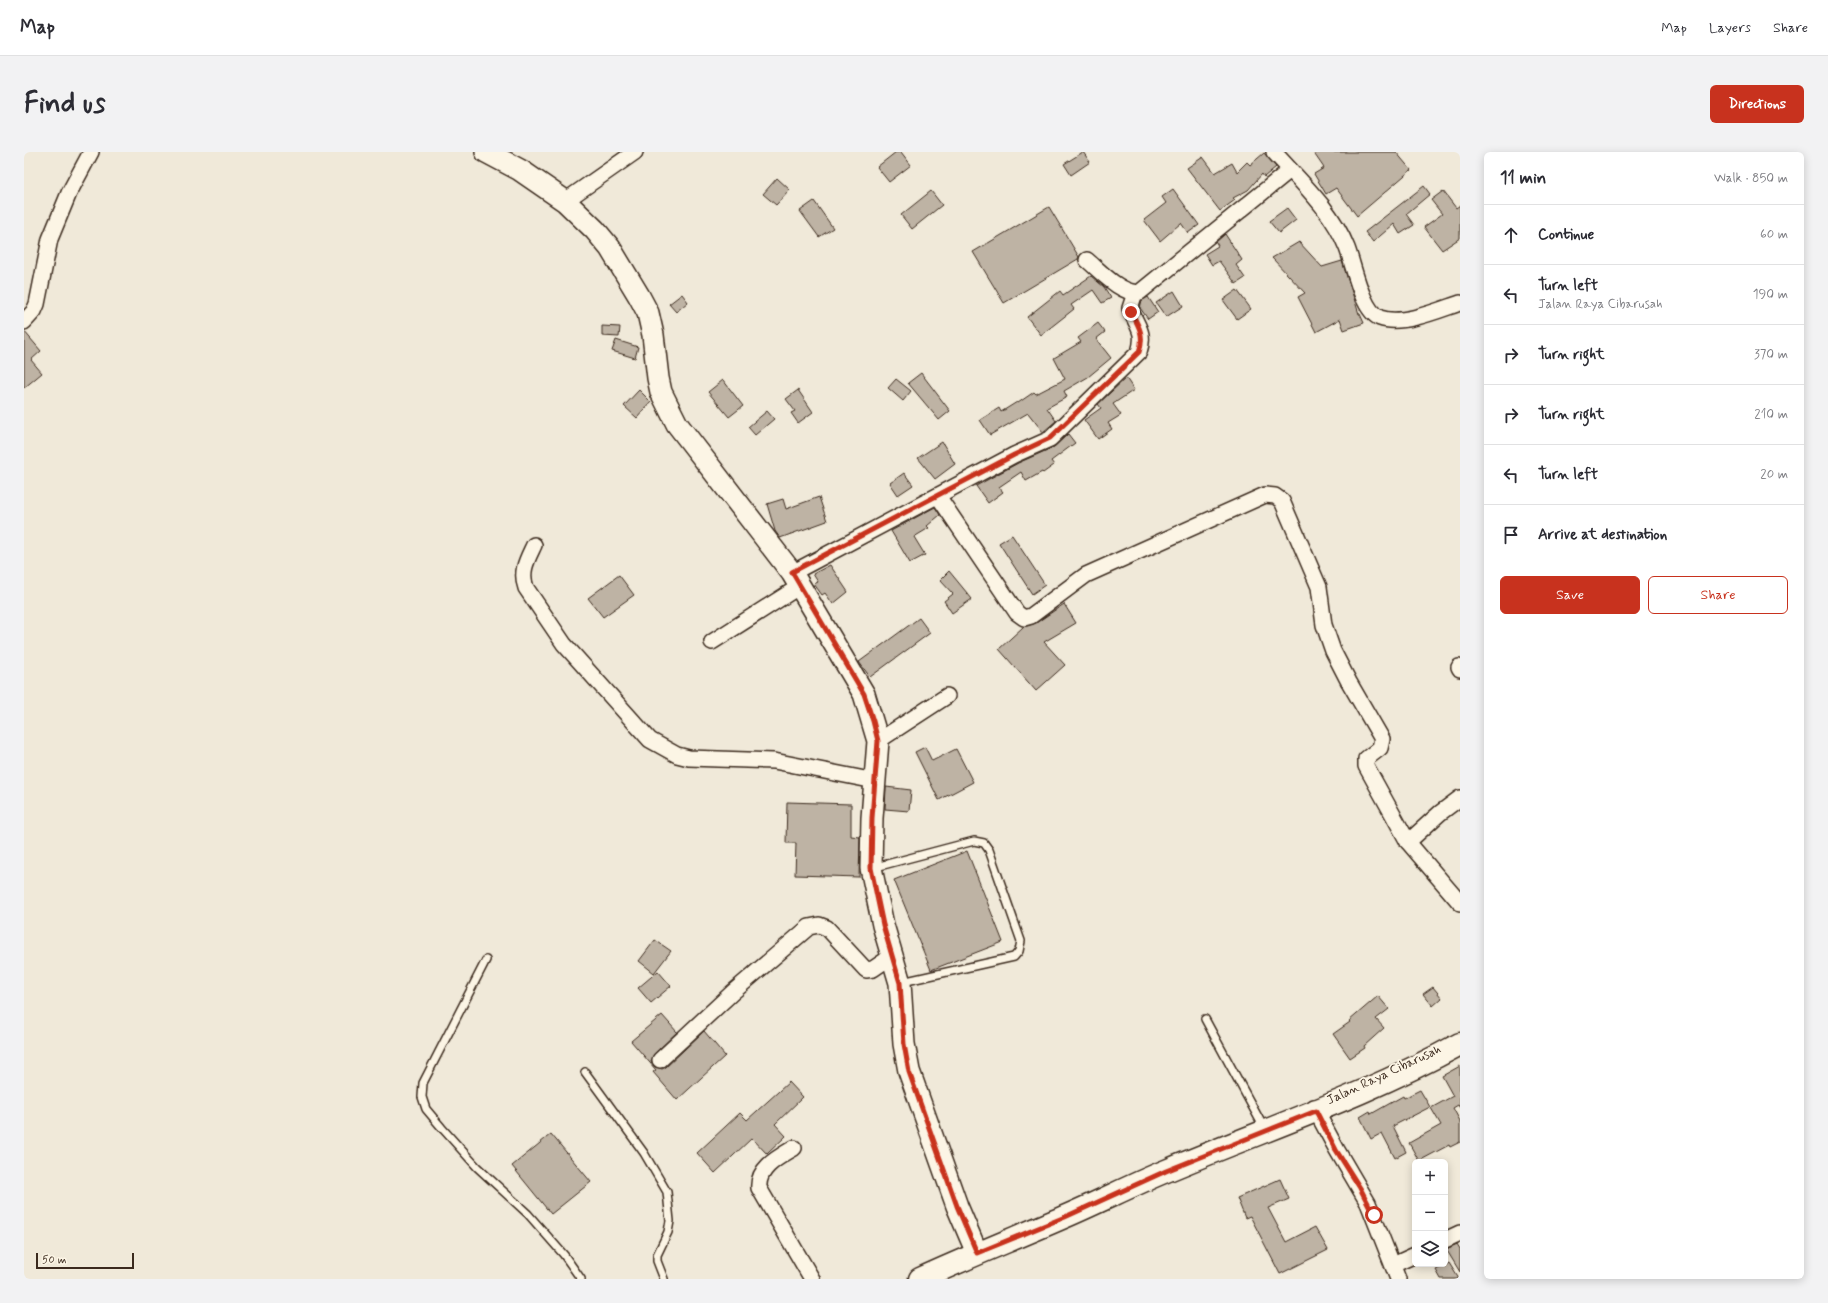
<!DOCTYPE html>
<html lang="en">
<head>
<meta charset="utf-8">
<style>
	:root { --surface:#fff; --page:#f2f2f3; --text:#2b2b33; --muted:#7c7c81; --line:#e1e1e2; --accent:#c8321e }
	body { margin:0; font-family:Mynerve,sans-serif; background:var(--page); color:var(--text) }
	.controls { position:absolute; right:12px; bottom:12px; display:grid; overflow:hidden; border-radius:6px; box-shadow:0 2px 10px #0003 }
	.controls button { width:36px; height:36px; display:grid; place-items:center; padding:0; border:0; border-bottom:1px solid var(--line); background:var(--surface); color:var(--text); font:20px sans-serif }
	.scale { position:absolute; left:12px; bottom:10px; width:98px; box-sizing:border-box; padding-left:4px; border:2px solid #3b2a1e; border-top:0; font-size:11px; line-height:14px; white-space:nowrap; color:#3b2a1e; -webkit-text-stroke:3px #fcf5e5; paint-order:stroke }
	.stop { position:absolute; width:12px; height:12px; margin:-9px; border:3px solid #c8321e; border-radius:50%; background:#fff }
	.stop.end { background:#c8321e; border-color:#fff; box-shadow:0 1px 4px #0008 }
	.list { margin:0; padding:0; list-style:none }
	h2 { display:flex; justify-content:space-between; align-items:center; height:52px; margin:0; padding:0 16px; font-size:17px }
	h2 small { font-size:13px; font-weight:400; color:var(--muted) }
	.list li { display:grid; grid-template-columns:26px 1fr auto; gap:12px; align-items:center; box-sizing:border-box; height:60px; padding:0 16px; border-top:1px solid var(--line) }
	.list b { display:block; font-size:15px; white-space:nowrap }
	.list p { margin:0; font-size:13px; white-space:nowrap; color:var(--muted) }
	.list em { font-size:13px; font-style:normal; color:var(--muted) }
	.actions { display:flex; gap:8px; padding:12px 16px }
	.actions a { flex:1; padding:9px 0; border:1px solid var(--accent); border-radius:6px; text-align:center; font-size:14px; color:var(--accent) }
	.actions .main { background:var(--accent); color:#fff }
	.icon { flex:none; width:22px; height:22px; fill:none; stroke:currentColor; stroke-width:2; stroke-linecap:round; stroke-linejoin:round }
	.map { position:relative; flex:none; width:1436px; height:1127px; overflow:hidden; border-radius:6px }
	header { display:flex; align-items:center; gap:24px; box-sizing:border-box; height:56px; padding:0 20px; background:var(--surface); border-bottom:1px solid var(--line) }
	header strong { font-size:19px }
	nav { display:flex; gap:22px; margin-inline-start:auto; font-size:14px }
	.intro { display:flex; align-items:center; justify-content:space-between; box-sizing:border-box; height:96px; padding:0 24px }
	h1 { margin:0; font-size:28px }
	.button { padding:10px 18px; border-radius:6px; background:var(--accent); color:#fff; font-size:14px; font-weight:700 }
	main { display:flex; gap:24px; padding:0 24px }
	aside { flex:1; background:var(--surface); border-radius:6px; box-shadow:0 2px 10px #0003 }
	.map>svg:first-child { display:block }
</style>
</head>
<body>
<header>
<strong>Map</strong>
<nav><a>Map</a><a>Layers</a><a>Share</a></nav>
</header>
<div class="intro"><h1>Find us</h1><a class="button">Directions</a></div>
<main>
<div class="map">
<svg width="1436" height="1127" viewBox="0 0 1436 1127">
	<rect width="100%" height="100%" fill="#f0e9d9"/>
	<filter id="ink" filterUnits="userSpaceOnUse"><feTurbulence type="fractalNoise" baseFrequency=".025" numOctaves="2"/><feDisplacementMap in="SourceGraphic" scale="8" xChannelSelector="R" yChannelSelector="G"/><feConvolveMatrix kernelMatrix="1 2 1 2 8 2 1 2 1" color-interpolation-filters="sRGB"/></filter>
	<g filter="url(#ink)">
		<g fill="#beb3a4" stroke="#3b2a1e">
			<polygon points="872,0 877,0 887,13 865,30 853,15"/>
			<polygon points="1059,0 1066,10 1047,23 1040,12"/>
			<polygon points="1289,0 1372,0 1387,18 1333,64 1312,36 1302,42 1290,22 1300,16"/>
			<polygon points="1240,1 1252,15 1240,25 1238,22 1224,38 1209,46 1211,48 1196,59 1163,16 1179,5 1191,21 1208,11 1213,20 1223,10 1226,13"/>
			<polygon points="753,26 766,38 752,53 739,42"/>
			<polygon points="1400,34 1406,42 1382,62 1390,73 1376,82 1370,72 1349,90 1341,80"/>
			<polygon points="1149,37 1175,73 1164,81 1157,71 1136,89 1120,68 1142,51 1138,45"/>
			<polygon points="907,39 918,53 888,77 877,63"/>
			<polygon points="1419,39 1432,56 1436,53 1436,86 1418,98 1400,75 1418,62 1407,48"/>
			<polygon points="790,49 809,76 795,85 776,59"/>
			<polygon points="1025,55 1055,105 1054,107 980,151 949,100"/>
			<polygon points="1263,56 1272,68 1255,81 1245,69"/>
			<polygon points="1201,82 1218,108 1212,113 1221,126 1212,132 1195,109 1188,113 1181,102 1194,94 1192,90"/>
			<polygon points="1275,90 1298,115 1318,109 1335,162 1336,162 1340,171 1320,178 1316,167 1292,180 1274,145 1281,141 1248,106"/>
			<polygon points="1067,124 1080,135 1087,146 1078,151 1069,138 1047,153 1050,157 1017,183 1003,165 1036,139 1039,143"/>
			<polygon points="1213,138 1227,157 1213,167 1199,148"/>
			<polygon points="1150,139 1159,154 1142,165 1132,151"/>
			<polygon points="658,142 664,150 652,160 645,152"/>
			<polygon points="1124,145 1134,160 1124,167 1116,156 1118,148"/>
			<polygon points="1074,171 1081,180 1072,187 1087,206 1064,225 1040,239 1043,245 1023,256 1032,269 1019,280 1004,261 966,283 956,268 975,256 977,260 993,250 994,251 1010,240 1012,242 1041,227 1030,206 1057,190 1054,186"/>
			<polygon points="578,174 596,175 595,185 578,184"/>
			<polygon points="0,179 17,199 7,208 18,221 0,236"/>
			<polygon points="592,188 614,195 611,206 588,199"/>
			<polygon points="897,221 926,259 915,268 884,231"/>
			<polygon points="1102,226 1110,238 1089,252 1097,263 1084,271 1088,277 1074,287 1060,268 1077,256 1074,252"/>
			<polygon points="872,227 887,239 879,249 864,236"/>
			<polygon points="699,228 719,254 705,265 684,240"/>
			<polygon points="615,238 627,250 613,266 600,254"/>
			<polygon points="774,238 789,260 774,271 767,261 771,259 762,247"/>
			<polygon points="743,259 750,267 731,283 724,275"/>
			<polygon points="1044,282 1051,291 1027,309 1030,313 1019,321 1018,320 1002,329 997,320 975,335 979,340 964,351 952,334 994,311 1030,295"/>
			<polygon points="918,290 931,312 911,327 894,306"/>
			<polygon points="880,321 889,333 874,343 866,331"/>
			<polygon points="795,345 803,369 756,386 751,379 743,352 759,347 762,357"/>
			<polygon points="911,355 916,363 903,374 905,376 890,385 901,403 886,411 867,379"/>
			<polygon points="988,383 1021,433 1008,442 975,391"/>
			<polygon points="806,413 824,440 809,452 801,441 798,443 790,432 794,430 789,422"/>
			<polygon points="925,419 948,447 928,461 920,449 929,442 916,428"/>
			<polygon points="595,423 610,443 579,465 564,446"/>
			<polygon points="1040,452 1052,471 1020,490 1041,513 1012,539 975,497 999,475 1012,471"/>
			<polygon points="895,466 906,481 846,525 835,510"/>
			<polygon points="901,595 908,609 932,597 949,630 915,648 891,600"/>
			<polygon points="862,635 887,638 885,659 861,657"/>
			<polygon points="763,650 827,652 827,684 836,685 835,725 771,723 772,691 762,691"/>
			<polygon points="943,699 979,790 907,818 870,728"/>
			<polygon points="631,788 647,799 630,821 615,809"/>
			<polygon points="634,819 647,834 627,851 614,836"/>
			<polygon points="1409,835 1418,846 1409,854 1399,842"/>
			<polygon points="1354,844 1365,857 1352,867 1360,876 1340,894 1341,896 1326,906 1309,882 1326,870 1325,869"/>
			<polygon points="638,863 653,880 630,902 627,910 630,914 638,917 642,915 680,879 701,904 653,948 629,920 632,918 607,889"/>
			<polygon points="1436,914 1436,956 1434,953 1429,956 1436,969 1436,990 1426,995 1425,993 1395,1009 1385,991 1417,973 1407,956 1429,944 1418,924"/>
			<polygon points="765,930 779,945 751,972 762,984 743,1002 728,986 691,1021 673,1001 716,961 723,968"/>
			<polygon points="1396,938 1406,955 1369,974 1382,1000 1371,1006 1358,981 1347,987 1336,965 1346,959 1347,962 1379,944 1380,946"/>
			<polygon points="527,982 567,1030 527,1062 488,1014"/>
			<polygon points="1256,1027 1265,1047 1244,1056 1262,1090 1291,1075 1304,1098 1256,1122 1226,1064 1221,1066 1213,1046"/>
			<polygon points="1433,1092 1436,1097 1436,1120 1422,1097"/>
			<polygon points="1425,1111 1435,1127 1417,1127 1412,1118"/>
		</g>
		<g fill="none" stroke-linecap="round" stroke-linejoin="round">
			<defs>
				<g id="lane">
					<polyline points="848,716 950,689 960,691 965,698 997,789 995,799 990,805 878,830"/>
					<polyline points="462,808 399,931 398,945 402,957 418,976 453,1015 504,1062 540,1103 557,1127"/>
					<polyline points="1181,867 1240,976"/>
					<polyline points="561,920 620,1001 643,1040 646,1069 644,1080 633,1103 633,1109 640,1127"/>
				</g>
				<g id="street">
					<path d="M1250,0C1277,30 1308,58 1323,96C1330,114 1338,159 1356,166C1378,174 1415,158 1436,151"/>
					<polyline points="541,49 611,0"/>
					<path d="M1063,108C1076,119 1099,144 1116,140L1266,18"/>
					<polyline points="0,170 10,159 13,152 26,87 45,41 67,0"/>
					<polyline points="914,344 993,461 1000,466 1007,464 1062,423 1241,343 1251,344 1258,349 1295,435 1300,473 1309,499 1325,530 1358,587 1356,596 1342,607 1342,614 1384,690 1436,751"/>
					<path d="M510,393C503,408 496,419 502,436L540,492L626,588L653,603L665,606L750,609L851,629"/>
					<path d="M768,421L990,303L1026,287L1115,200C1122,179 1112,174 1106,156L1111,141"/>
					<polyline points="688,490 776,434"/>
					<polyline points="1435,515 1436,517"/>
					<polyline points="854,589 923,544"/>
					<polyline points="1384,690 1416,661 1436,646"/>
					<polyline points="636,908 709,840 785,775 795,773 803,776 842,818 849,817 868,804"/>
					<polyline points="1290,955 1313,998 1344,1051 1374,1127"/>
					<path d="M770,996C755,1005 733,1016 735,1036L788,1127"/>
					<polyline points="1421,1088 1436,1081"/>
					<polyline points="1369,1113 1391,1103"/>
				</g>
				<polyline id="secondary" points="462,0 496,18 541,49 571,78 586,96 615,144 624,161 629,183 634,226 637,240 653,272 768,421 840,542 854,589 848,666 847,716 859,773 876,831 880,892 885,919 933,1054 953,1101"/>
				<path id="primary" d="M896,1127C944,1105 992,1086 1040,1065C1075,1050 1108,1033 1142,1019C1241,977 1342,944 1436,892"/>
			</defs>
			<use href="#lane" stroke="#3b2a1e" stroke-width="10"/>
			<use href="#street" stroke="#3b2a1e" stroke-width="18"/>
			<use href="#secondary" stroke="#3b2a1e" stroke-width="24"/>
			<use href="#primary" stroke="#3b2a1e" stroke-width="25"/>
			<use href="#lane" stroke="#fcf5e5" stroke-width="7"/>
			<use href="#street" stroke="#fcf5e5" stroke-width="15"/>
			<use href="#secondary" stroke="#fcf5e5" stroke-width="21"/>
			<use href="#primary" stroke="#fcf5e5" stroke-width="22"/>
		</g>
	</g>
	<g fill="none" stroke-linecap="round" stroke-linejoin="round" filter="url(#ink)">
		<path stroke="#c8321e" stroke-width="5" d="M1107,160C1115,174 1121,184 1115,200L1026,286L990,303L768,420L840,542L849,569L854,589L848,666L847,716L859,773L876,831L880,892L885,920L933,1054L953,1101L1041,1065L1142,1019L1292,959L1312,998L1336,1036L1350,1063"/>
	</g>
	<g text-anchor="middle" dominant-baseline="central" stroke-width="3.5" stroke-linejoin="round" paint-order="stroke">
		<g font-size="13" fill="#3b2a1e" stroke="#fcf5e5">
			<text transform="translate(1360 923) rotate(-25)">Jalan Raya Cibarusah</text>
		</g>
	</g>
</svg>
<div class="controls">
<button>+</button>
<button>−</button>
<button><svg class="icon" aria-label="layers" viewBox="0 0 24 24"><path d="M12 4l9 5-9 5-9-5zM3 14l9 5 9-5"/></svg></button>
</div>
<div class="scale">50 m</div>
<div class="stop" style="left:1350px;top:1063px"></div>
<div class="stop end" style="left:1107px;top:160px"></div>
</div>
<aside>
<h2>11 min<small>Walk · 850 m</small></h2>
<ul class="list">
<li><svg class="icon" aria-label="ahead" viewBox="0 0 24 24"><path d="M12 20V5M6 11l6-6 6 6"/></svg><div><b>Continue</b></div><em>60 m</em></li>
<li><svg class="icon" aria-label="left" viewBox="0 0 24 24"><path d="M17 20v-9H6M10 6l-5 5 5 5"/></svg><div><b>Turn left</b><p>Jalan Raya Cibarusah</p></div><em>190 m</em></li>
<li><svg class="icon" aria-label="right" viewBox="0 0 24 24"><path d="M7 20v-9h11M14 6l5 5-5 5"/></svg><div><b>Turn right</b></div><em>370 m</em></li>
<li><svg class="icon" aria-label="right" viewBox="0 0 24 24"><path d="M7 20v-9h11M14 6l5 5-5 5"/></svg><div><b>Turn right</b></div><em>210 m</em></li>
<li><svg class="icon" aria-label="left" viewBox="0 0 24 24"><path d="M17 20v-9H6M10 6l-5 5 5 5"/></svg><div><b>Turn left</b></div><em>20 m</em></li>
<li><svg class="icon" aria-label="arrive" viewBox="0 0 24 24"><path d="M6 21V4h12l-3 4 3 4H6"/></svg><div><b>Arrive at destination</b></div></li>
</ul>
<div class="actions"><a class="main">Save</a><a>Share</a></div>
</aside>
</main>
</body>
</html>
